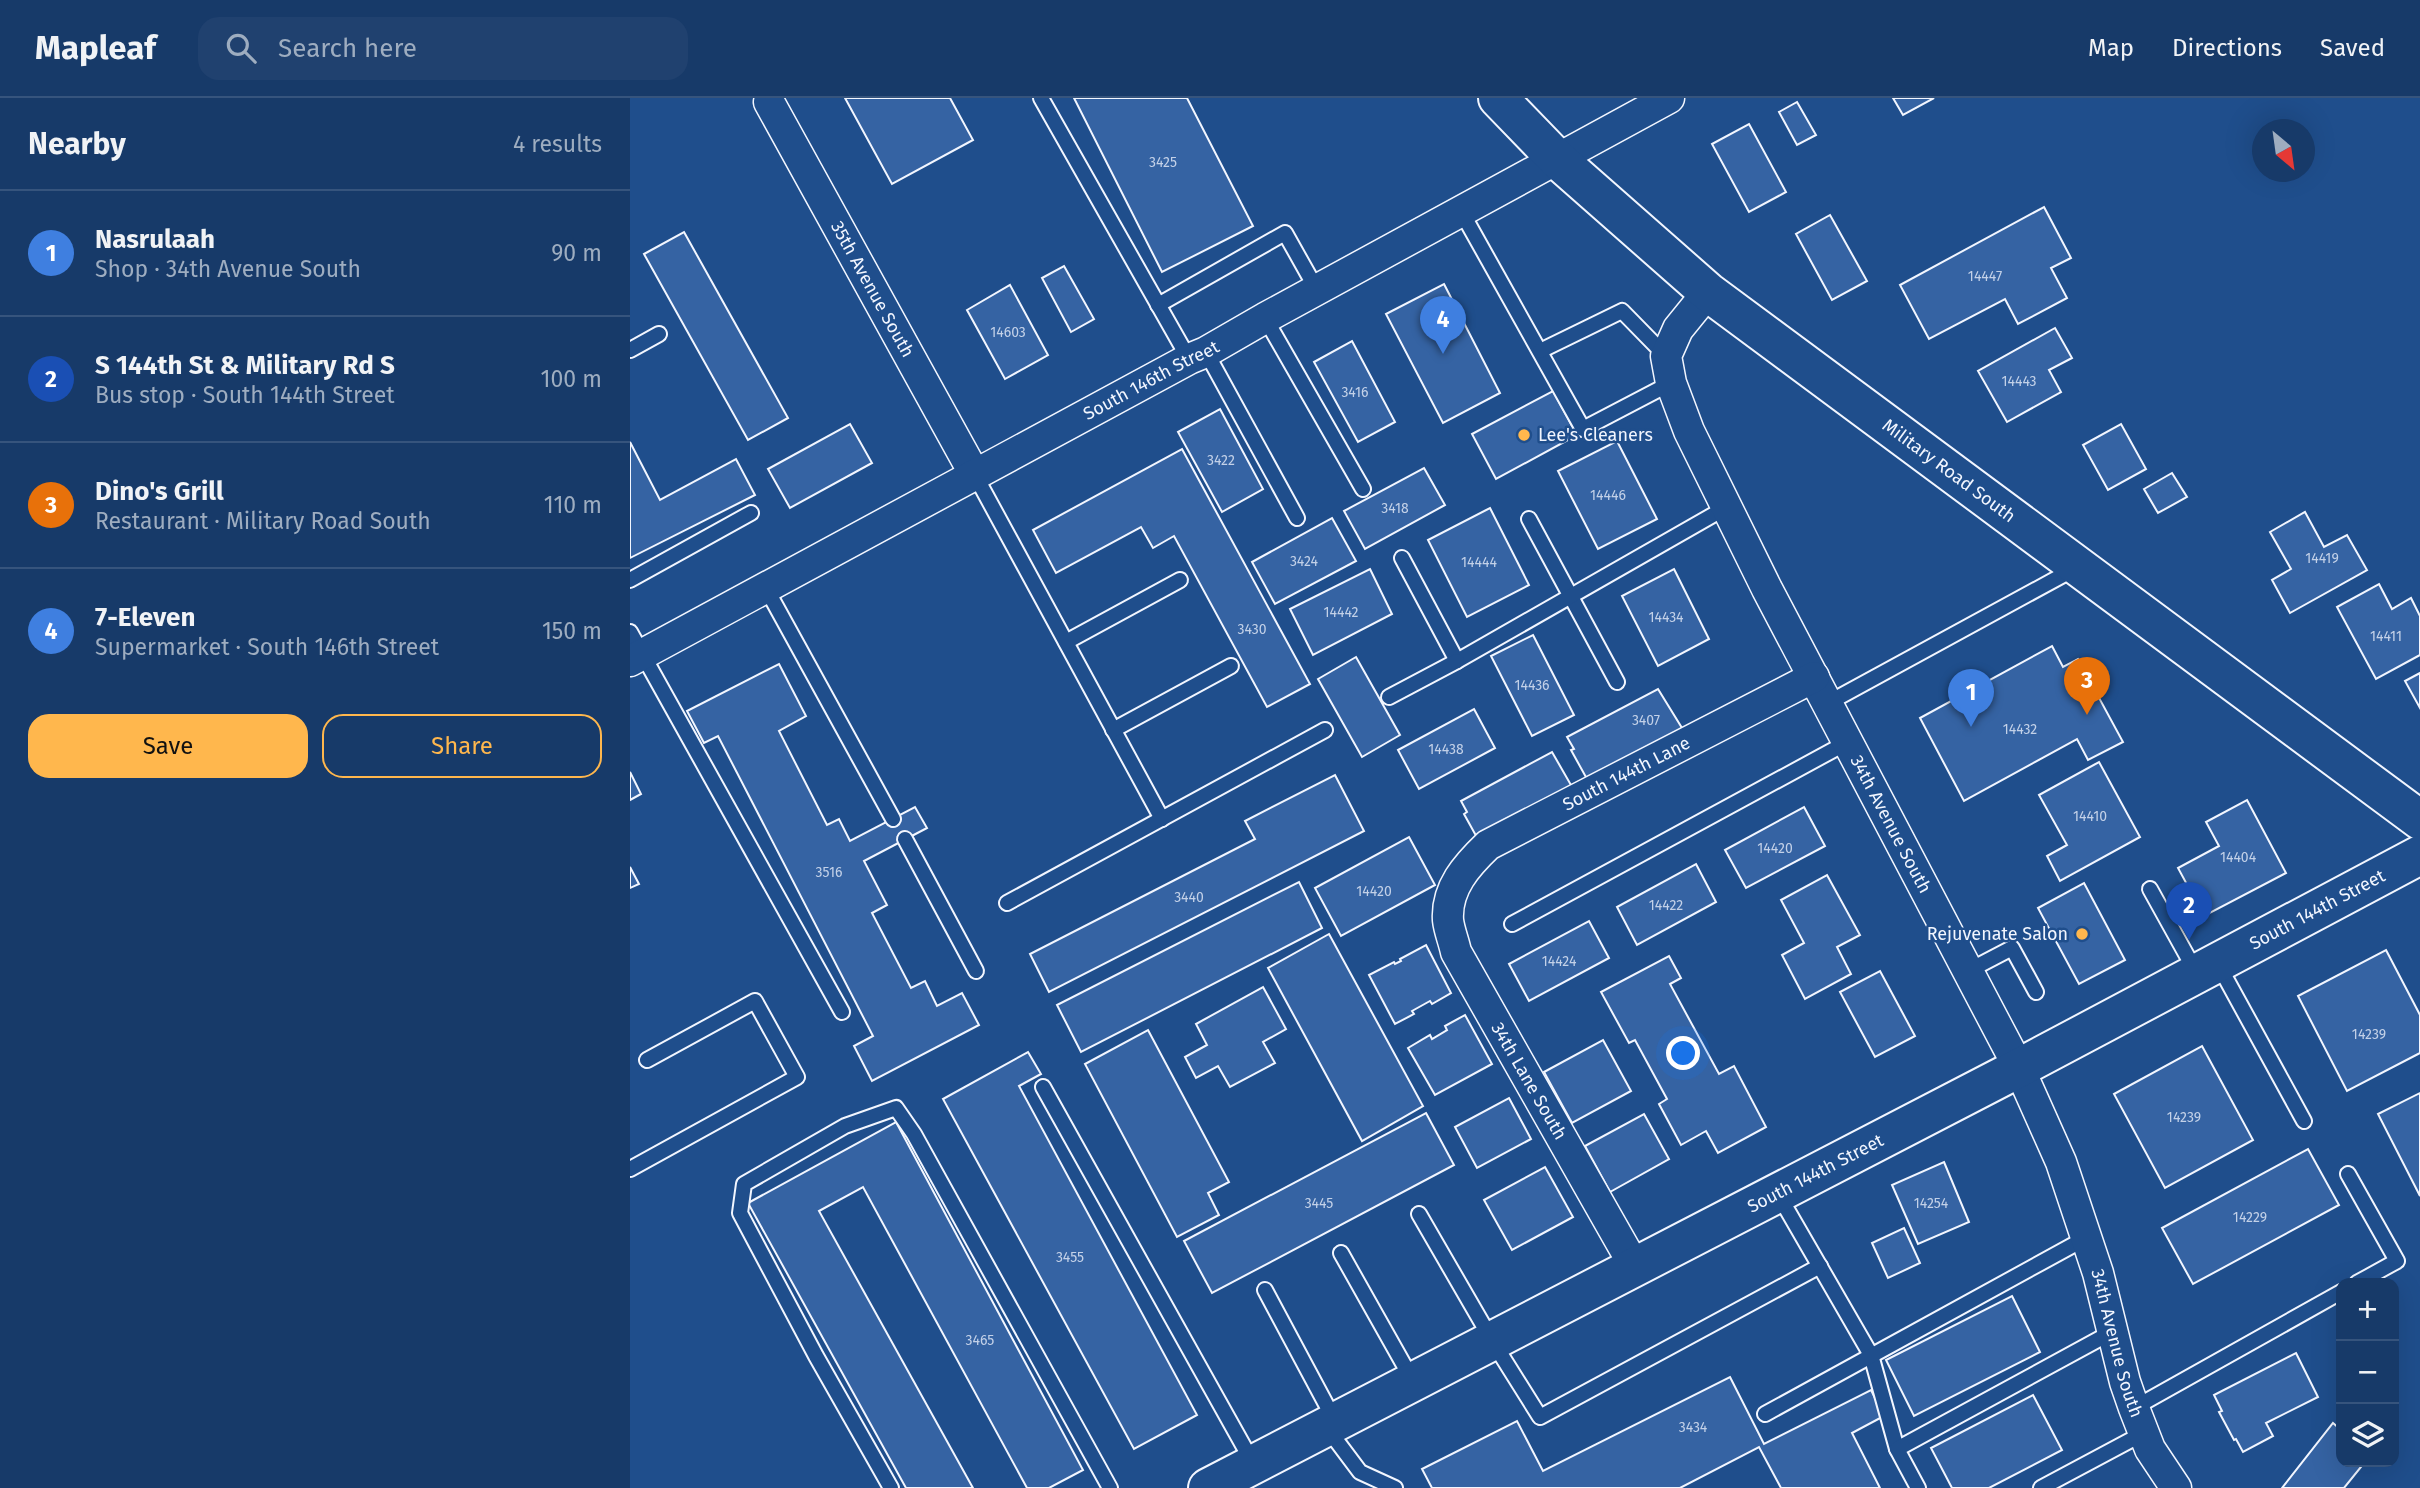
<!DOCTYPE html>
<html lang="en">
<head>
<meta charset="utf-8">
<style>
	:root { --surface:#173a69; --page:#20416f; --text:#f1f3f6; --muted:#9eadc0; --line:#36547d; --accent:#ffb74d }
	body { margin:0; font-family:"Fira Sans",sans-serif; background:var(--page); color:var(--text) }
	.controls { position:absolute; right:21px; bottom:21px; display:grid; overflow:hidden; border-radius:14px; box-shadow:0 7px 28px #0002 }
	.controls button { width:63px; height:63px; display:grid; place-items:center; padding:0; border:0; border-bottom:2px solid var(--line); background:var(--surface); color:var(--text); font:35px sans-serif }
	.compass { position:absolute; left:1622px; top:21px; width:63px; height:63px; border-radius:50%; background:var(--surface); box-shadow:0 7px 28px #0002; rotate:151deg }
	.you { position:absolute; left:1054px; top:956px; width:24px; height:24px; margin:-18px; border:5px solid #fff; border-radius:50%; background:#1a73e8; box-shadow:0 0 0 10px #1a73e833 }
	.badge { display:grid; place-items:center; width:46px; height:46px; border-radius:50%; background:var(--accent); color:#fff; font-size:23px; font-weight:700 }
	.pin { position:absolute; translate:-50% -58px; filter:drop-shadow(0 2px 4px #0008) }
	.pin::after { content:''; position:absolute; top:37px; width:24px; height:21px; background:inherit; clip-path:polygon(0 0,100% 0,50% 100%) }
	.list { margin:0; padding:0; list-style:none }
	h2 { display:flex; justify-content:space-between; align-items:center; height:91px; margin:0; padding:0 28px; font-size:30px }
	h2 small { font-size:23px; font-weight:400; color:var(--muted) }
	.list li { display:grid; grid-template-columns:46px 1fr auto; gap:21px; align-items:center; box-sizing:border-box; height:126px; padding:0 28px; border-top:2px solid var(--line) }
	.list b { display:block; font-size:26px; white-space:nowrap }
	.list p { margin:0; font-size:23px; white-space:nowrap; color:var(--muted) }
	.list em { font-size:23px; font-style:normal; color:var(--muted) }
	.actions { display:flex; gap:14px; padding:21px 28px }
	.actions a { flex:1; padding:16px 0; border:2px solid var(--accent); border-radius:21px; text-align:center; font-size:24px; color:var(--accent) }
	.actions .main { background:var(--accent); color:#111 }
	.icon { flex:none; width:38px; height:38px; fill:none; stroke:currentColor; stroke-width:2; stroke-linecap:round; stroke-linejoin:round }
	.map { position:relative; flex:none; width:1790px; height:1390px; overflow:hidden }
	header { display:flex; align-items:center; gap:42px; box-sizing:border-box; height:98px; padding:0 35px; background:var(--surface); border-bottom:2px solid var(--line) }
	header strong { font-size:33px }
	nav { display:flex; gap:38px; margin-inline-start:auto; font-size:24px }
	.search { width:490px; height:63px; background:var(--page); display:flex; align-items:center; gap:18px; box-sizing:border-box; padding:0 24px; border-radius:21px; color:var(--muted); font-size:26px }
	main { display:flex }
	aside { flex:1; background:var(--surface) }
	.map>svg:first-child { display:block }
</style>
</head>
<body>
<header>
<strong>Mapleaf</strong>
<div class="search"><svg class="icon" aria-label="search" viewBox="0 0 24 24"><circle cx="10" cy="10" r="6"/><path d="M15 15l6 6"/></svg>Search here</div>
<nav><a>Map</a><a>Directions</a><a>Saved</a></nav>
</header>
<main>
<aside>
<h2>Nearby<small>4 results</small></h2>
<ul class="list">
<li><span class="badge" style="background:#3f7fe0">1</span><div><b>Nasrulaah</b><p>Shop · 34th Avenue South</p></div><em>90 m</em></li>
<li><span class="badge" style="background:#1a4fb4">2</span><div><b>S 144th St &amp; Military Rd S</b><p>Bus stop · South 144th Street</p></div><em>100 m</em></li>
<li><span class="badge" style="background:#e8710a">3</span><div><b>Dino's Grill</b><p>Restaurant · Military Road South</p></div><em>110 m</em></li>
<li><span class="badge" style="background:#3f7fe0">4</span><div><b>7-Eleven</b><p>Supermarket · South 146th Street</p></div><em>150 m</em></li>
</ul>
<div class="actions"><a class="main">Save</a><a>Share</a></div>
</aside>
<div class="map">
<svg width="1790" height="1390" viewBox="0 0 1790 1390">
	<rect width="100%" height="100%" fill="#1f4e8c"/>
	<g fill="#3563a3" stroke="#f2f6ff" stroke-width="2">
		<polygon points="215,0 320,0 343,42 262,86"/>
		<polygon points="444,0 557,0 623,128 532,174"/>
		<polygon points="1263,0 1304,0 1273,17"/>
		<polygon points="1167,4 1186,37 1167,47 1149,14"/>
		<polygon points="1119,26 1156,94 1119,114 1082,46"/>
		<polygon points="1414,109 1441,160 1421,170 1437,200 1388,226 1375,201 1299,241 1270,187"/>
		<polygon points="1200,117 1237,183 1202,202 1166,136"/>
		<polygon points="54,134 158,320 118,342 14,156"/>
		<polygon points="434,168 464,221 441,234 412,180"/>
		<polygon points="814,186 870,295 813,325 756,216"/>
		<polygon points="380,187 418,257 375,281 337,212"/>
		<polygon points="1425,230 1442,260 1419,272 1431,294 1377,324 1348,273"/>
		<polygon points="722,243 765,324 728,344 684,264"/>
		<polygon points="923,293 947,337 866,381 842,336"/>
		<polygon points="590,311 633,391 592,414 548,334"/>
		<polygon points="220,326 242,365 160,410 138,371"/>
		<polygon points="1491,326 1516,371 1478,392 1453,347"/>
		<polygon points="987,343 1027,421 968,451 928,373"/>
		<polygon points="0,344 30,402 106,361 125,397 0,460"/>
		<polygon points="552,351 680,586 637,609 544,438 523,450 511,429 426,475 403,432"/>
		<polygon points="794,370 815,407 735,451 714,413"/>
		<polygon points="1542,375 1557,399 1528,415 1514,391"/>
		<polygon points="860,410 899,487 837,519 798,442"/>
		<polygon points="1675,414 1694,449 1717,437 1737,472 1660,515 1642,482 1661,471 1640,434"/>
		<polygon points="702,420 726,463 645,506 622,464"/>
		<polygon points="740,471 762,516 683,557 660,511"/>
		<polygon points="1044,471 1079,541 1028,568 992,498"/>
		<polygon points="1749,486 1762,511 1781,500 1790,518 1790,557 1746,581 1707,509"/>
		<polygon points="903,537 944,617 902,638 861,558"/>
		<polygon points="1422,548 1433,569 1448,561 1493,644 1458,662 1447,641 1334,703 1290,620"/>
		<polygon points="726,559 770,637 732,659 688,581"/>
		<polygon points="149,566 176,618 149,633 197,727 209,721 220,743 285,709 297,730 234,763 257,807 242,815 281,890 295,883 307,908 332,895 349,927 242,983 224,948 243,938 88,638 74,645 57,613"/>
		<polygon points="1790,575 1790,610 1775,583"/>
		<polygon points="1028,591 1052,630 1049,632 1051,635 957,681 941,652 944,651 937,639"/>
		<polygon points="844,611 865,650 789,691 768,652"/>
		<polygon points="922,654 945,694 850,745 834,716 837,714 831,703"/>
		<polygon points="1469,664 1510,739 1430,783 1417,758 1437,747 1409,697"/>
		<polygon points="0,674 11,696 0,702"/>
		<polygon points="705,677 734,733 419,894 400,856 625,741 615,723"/>
		<polygon points="1617,702 1656,775 1574,818 1548,770 1589,748 1576,724"/>
		<polygon points="1174,709 1195,748 1116,790 1095,752"/>
		<polygon points="779,739 805,787 711,838 685,790"/>
		<polygon points="1066,766 1086,804 1007,847 987,809"/>
		<polygon points="0,769 9,786 0,790"/>
		<polygon points="1197,777 1230,837 1207,849 1221,876 1175,901 1152,857 1174,845 1151,802"/>
		<polygon points="669,784 692,830 451,954 427,907"/>
		<polygon points="1454,785 1495,862 1449,886 1408,810"/>
		<polygon points="959,823 979,860 899,903 879,866"/>
		<polygon points="699,836 793,1008 732,1043 638,870"/>
		<polygon points="796,847 821,895 802,906 800,903 782,913 784,916 765,926 739,877 764,864 765,866 771,863 770,861"/>
		<polygon points="1756,852 1790,917 1790,955 1717,993 1668,898"/>
		<polygon points="1039,858 1051,880 1040,886 1089,976 1104,968 1136,1029 1088,1055 1076,1033 1051,1047 1029,1006 1037,1001 1005,942 999,945 971,894"/>
		<polygon points="1250,873 1285,938 1245,959 1210,894"/>
		<polygon points="633,889 656,931 633,944 645,965 600,989 588,968 566,980 555,959 577,947 566,926"/>
		<polygon points="835,917 862,966 805,997 778,950 800,937 802,941 817,932 815,928"/>
		<polygon points="518,932 599,1084 578,1095 589,1117 547,1139 455,966"/>
		<polygon points="973,942 1001,993 942,1025 914,974"/>
		<polygon points="1572,948 1623,1042 1535,1090 1484,996"/>
		<polygon points="398,954 411,976 389,988 567,1317 504,1351 313,1001"/>
		<polygon points="1790,995 1790,1098 1748,1016"/>
		<polygon points="879,1000 901,1041 847,1070 825,1029"/>
		<polygon points="796,1015 824,1067 582,1195 554,1143"/>
		<polygon points="1014,1016 1039,1061 980,1094 955,1048"/>
		<polygon points="266,1024 453,1372 419,1390 397,1390 233,1089 189,1113 343,1390 276,1390 118,1105"/>
		<polygon points="1678,1051 1709,1107 1563,1186 1532,1130"/>
		<polygon points="1314,1064 1339,1124 1288,1146 1262,1087"/>
		<polygon points="915,1069 943,1119 882,1152 854,1102"/>
		<polygon points="1274,1130 1290,1165 1258,1180 1242,1145"/>
		<polygon points="1382,1198 1410,1254 1284,1318 1256,1262"/>
		<polygon points="1666,1255 1688,1299 1636,1325 1643,1338 1613,1354 1606,1341 1604,1342 1589,1314 1592,1313 1584,1297"/>
		<polygon points="1100,1279 1134,1346 1241,1292 1254,1318 1222,1335 1250,1390 1151,1390 1129,1349 1050,1390 802,1390 792,1371 887,1323 913,1373"/>
		<polygon points="1403,1297 1432,1352 1359,1390 1322,1390 1301,1350"/>
		<polygon points="1703,1325 1711,1332 1711,1364 1735,1364 1714,1390 1652,1390"/>
	</g>
	<g fill="none" stroke-linecap="round" stroke-linejoin="round">
		<defs>
			<g id="lane">
				<polyline points="411,0 559,261"/>
				<polyline points="831,113 953,331 1041,285"/>
				<polyline points="528,207 655,135 687,192"/>
				<polyline points="635,220 733,391"/>
				<polyline points="0,252 29,236"/>
				<polyline points="910,253 992,213 1036,258"/>
				<polyline points="576,254 667,420"/>
				<polyline points="345,377 532,721"/>
				<polyline points="899,421 987,584"/>
				<polyline points="772,460 827,563 1097,409"/>
				<polyline points="0,482 121,415"/>
				<polyline points="136,490 263,721"/>
				<polyline points="0,534 212,914"/>
				<polyline points="436,544 550,482"/>
				<polyline points="759,599 827,563"/>
				<polyline points="1198,605 1444,471"/>
				<polyline points="483,632 601,568"/>
				<polyline points="275,741 346,873"/>
				<polyline points="1520,791 1566,874"/>
				<polyline points="377,805 695,632"/>
				<polyline points="882,826 1218,644"/>
				<polyline points="1588,866 1674,1023"/>
				<polyline points="1338,873 1382,850 1406,894"/>
				<polyline points="413,989 623,1365"/>
				<polyline points="0,1071 167,979 125,903 17,962"/>
				<polyline points="1718,1076 1767,1163 1727,1185"/>
				<polyline points="1148,1096 1241,1257 1267,1351"/>
				<polyline points="789,1116 863,1244 910,1319 1190,1168"/>
				<polyline points="711,1155 783,1283"/>
				<polyline points="635,1192 705,1323"/>
				<polyline points="1504,1310 1711,1194"/>
				<polyline points="1135,1316 1456,1140"/>
				<polyline points="697,1330 730,1374 765,1390"/>
				<polyline points="261,1390 186,1258 110,1115 114,1086 215,1028 266,1010 284,1036 480,1390"/>
				<polyline points="1288,1390 1267,1351 1482,1234"/>
				<polyline points="1411,1390 1514,1335"/>
			</g>
			<g id="street">
				<path id="s1" d="M139,4L345,377"/>
				<path id="s2" d="M1078,194L1048,231L1036,258L1041,285L1059,333L1137,491L1389,970L1431,1064L1468,1175L1495,1284L1504,1310L1520,1351L1546,1390"/>
				<path id="s3" d="M0,563L559,261L576,254L635,220L1039,0"/>
				<path id="s4" d="M1005,1169L826,854C824,844 819,832 818,822C816,790 837,767 858,747L1184,579"/>
			</g>
			<g id="secondary">
				<path id="s5" d="M868,0L927,61L1078,194L1790,722"/>
				<path id="s6" d="M578,1390L1389,970L1790,757"/>
			</g>
		</defs>
		<use href="#lane" stroke="#f2f6ff" stroke-width="18"/>
		<use href="#street" stroke="#f2f6ff" stroke-width="33"/>
		<use href="#secondary" stroke="#f2f6ff" stroke-width="42"/>
		<use href="#lane" stroke="#1f4e8c" stroke-width="14"/>
		<use href="#street" stroke="#1f4e8c" stroke-width="30"/>
		<use href="#secondary" stroke="#1f4e8c" stroke-width="38"/>
	</g>
	<g fill="#ffb74d" stroke="#1f4e8c" stroke-width="2.5">
		<circle cx="894" cy="337" r="7"/>
		<circle cx="1452" cy="836" r="7"/>
	</g>
	<g text-anchor="middle" dominant-baseline="central" stroke-width="5" stroke-linejoin="round" paint-order="stroke">
		<g font-size="14" fill="#c3d1e8">
			<text x="533" y="64">3425</text>
			<text x="1355" y="178">14447</text>
			<text x="378" y="234">14603</text>
			<text x="1389" y="283">14443</text>
			<text x="725" y="294">3416</text>
			<text x="591" y="362">3422</text>
			<text x="978" y="397">14446</text>
			<text x="765" y="410">3418</text>
			<text x="1692" y="460">14419</text>
			<text x="674" y="463">3424</text>
			<text x="849" y="464">14444</text>
			<text x="711" y="514">14442</text>
			<text x="1036" y="519">14434</text>
			<text x="622" y="531">3430</text>
			<text x="1756" y="538">14411</text>
			<text x="902" y="587">14436</text>
			<text x="1016" y="622">3407</text>
			<text x="1390" y="631">14432</text>
			<text x="816" y="651">14438</text>
			<text x="1460" y="718">14410</text>
			<text x="1145" y="750">14420</text>
			<text x="1608" y="759">14404</text>
			<text x="199" y="774">3516</text>
			<text x="744" y="793">14420</text>
			<text x="559" y="799">3440</text>
			<text x="1036" y="807">14422</text>
			<text x="929" y="863">14424</text>
			<text x="1739" y="936">14239</text>
			<text x="1554" y="1019">14239</text>
			<text x="689" y="1105">3445</text>
			<text x="1301" y="1105">14254</text>
			<text x="1620" y="1119">14229</text>
			<text x="440" y="1159">3455</text>
			<text x="350" y="1242">3465</text>
			<text x="1063" y="1329">3434</text>
		</g>
		<g font-size="18" fill="#f2f6ff" stroke="#1f4e8c">
			<text stroke="none"><textPath href="#s1" startOffset="214">35th Avenue South</textPath></text>
			<text stroke="none"><textPath href="#s3" startOffset="592">South 146th Street</textPath></text>
			<text stroke="none"><textPath href="#s5" startOffset="586">Military Road South</textPath></text>
			<text stroke="none"><textPath href="#s4" startOffset="639">South 144th Lane</textPath></text>
			<text stroke="none"><textPath href="#s2" startOffset="598">34th Avenue South</textPath></text>
			<text stroke="none"><textPath href="#s6" startOffset="1251">South 144th Street</textPath></text>
			<text transform="translate(899 983) rotate(60)">34th Lane South</text>
			<text stroke="none"><textPath href="#s6" startOffset="684">South 144th Street</textPath></text>
			<text stroke="none"><textPath href="#s2" startOffset="1166">34th Avenue South</textPath></text>
		</g>
		<g font-size="18" fill="#f2f6ff" stroke="#1f4e8c" text-anchor="start">
			<text x="908" y="337">Lee's Cleaners</text>
			<text x="1438" y="836" text-anchor="end">Rejuvenate Salon</text>
		</g>
	</g>
</svg>
<div class="controls">
<button>+</button>
<button>−</button>
<button><svg class="icon" aria-label="layers" viewBox="0 0 24 24"><path d="M12 4l9 5-9 5-9-5zM3 14l9 5 9-5"/></svg></button>
</div>
<svg class="compass" viewBox="-18 -18 36 36"><path d="M0-13l5 13h-10z" fill="#e53935"/><path d="M0 13l5-13h-10z" fill="#9eadc0"/></svg>
<div class="you"></div>
<div class="pin badge" style="left:1341px;top:629px;background:#3f7fe0">1</div>
<div class="pin badge" style="left:1559px;top:842px;background:#1a4fb4">2</div>
<div class="pin badge" style="left:1457px;top:617px;background:#e8710a">3</div>
<div class="pin badge" style="left:813px;top:256px;background:#3f7fe0">4</div>
</div>
</main>
</body>
</html>
